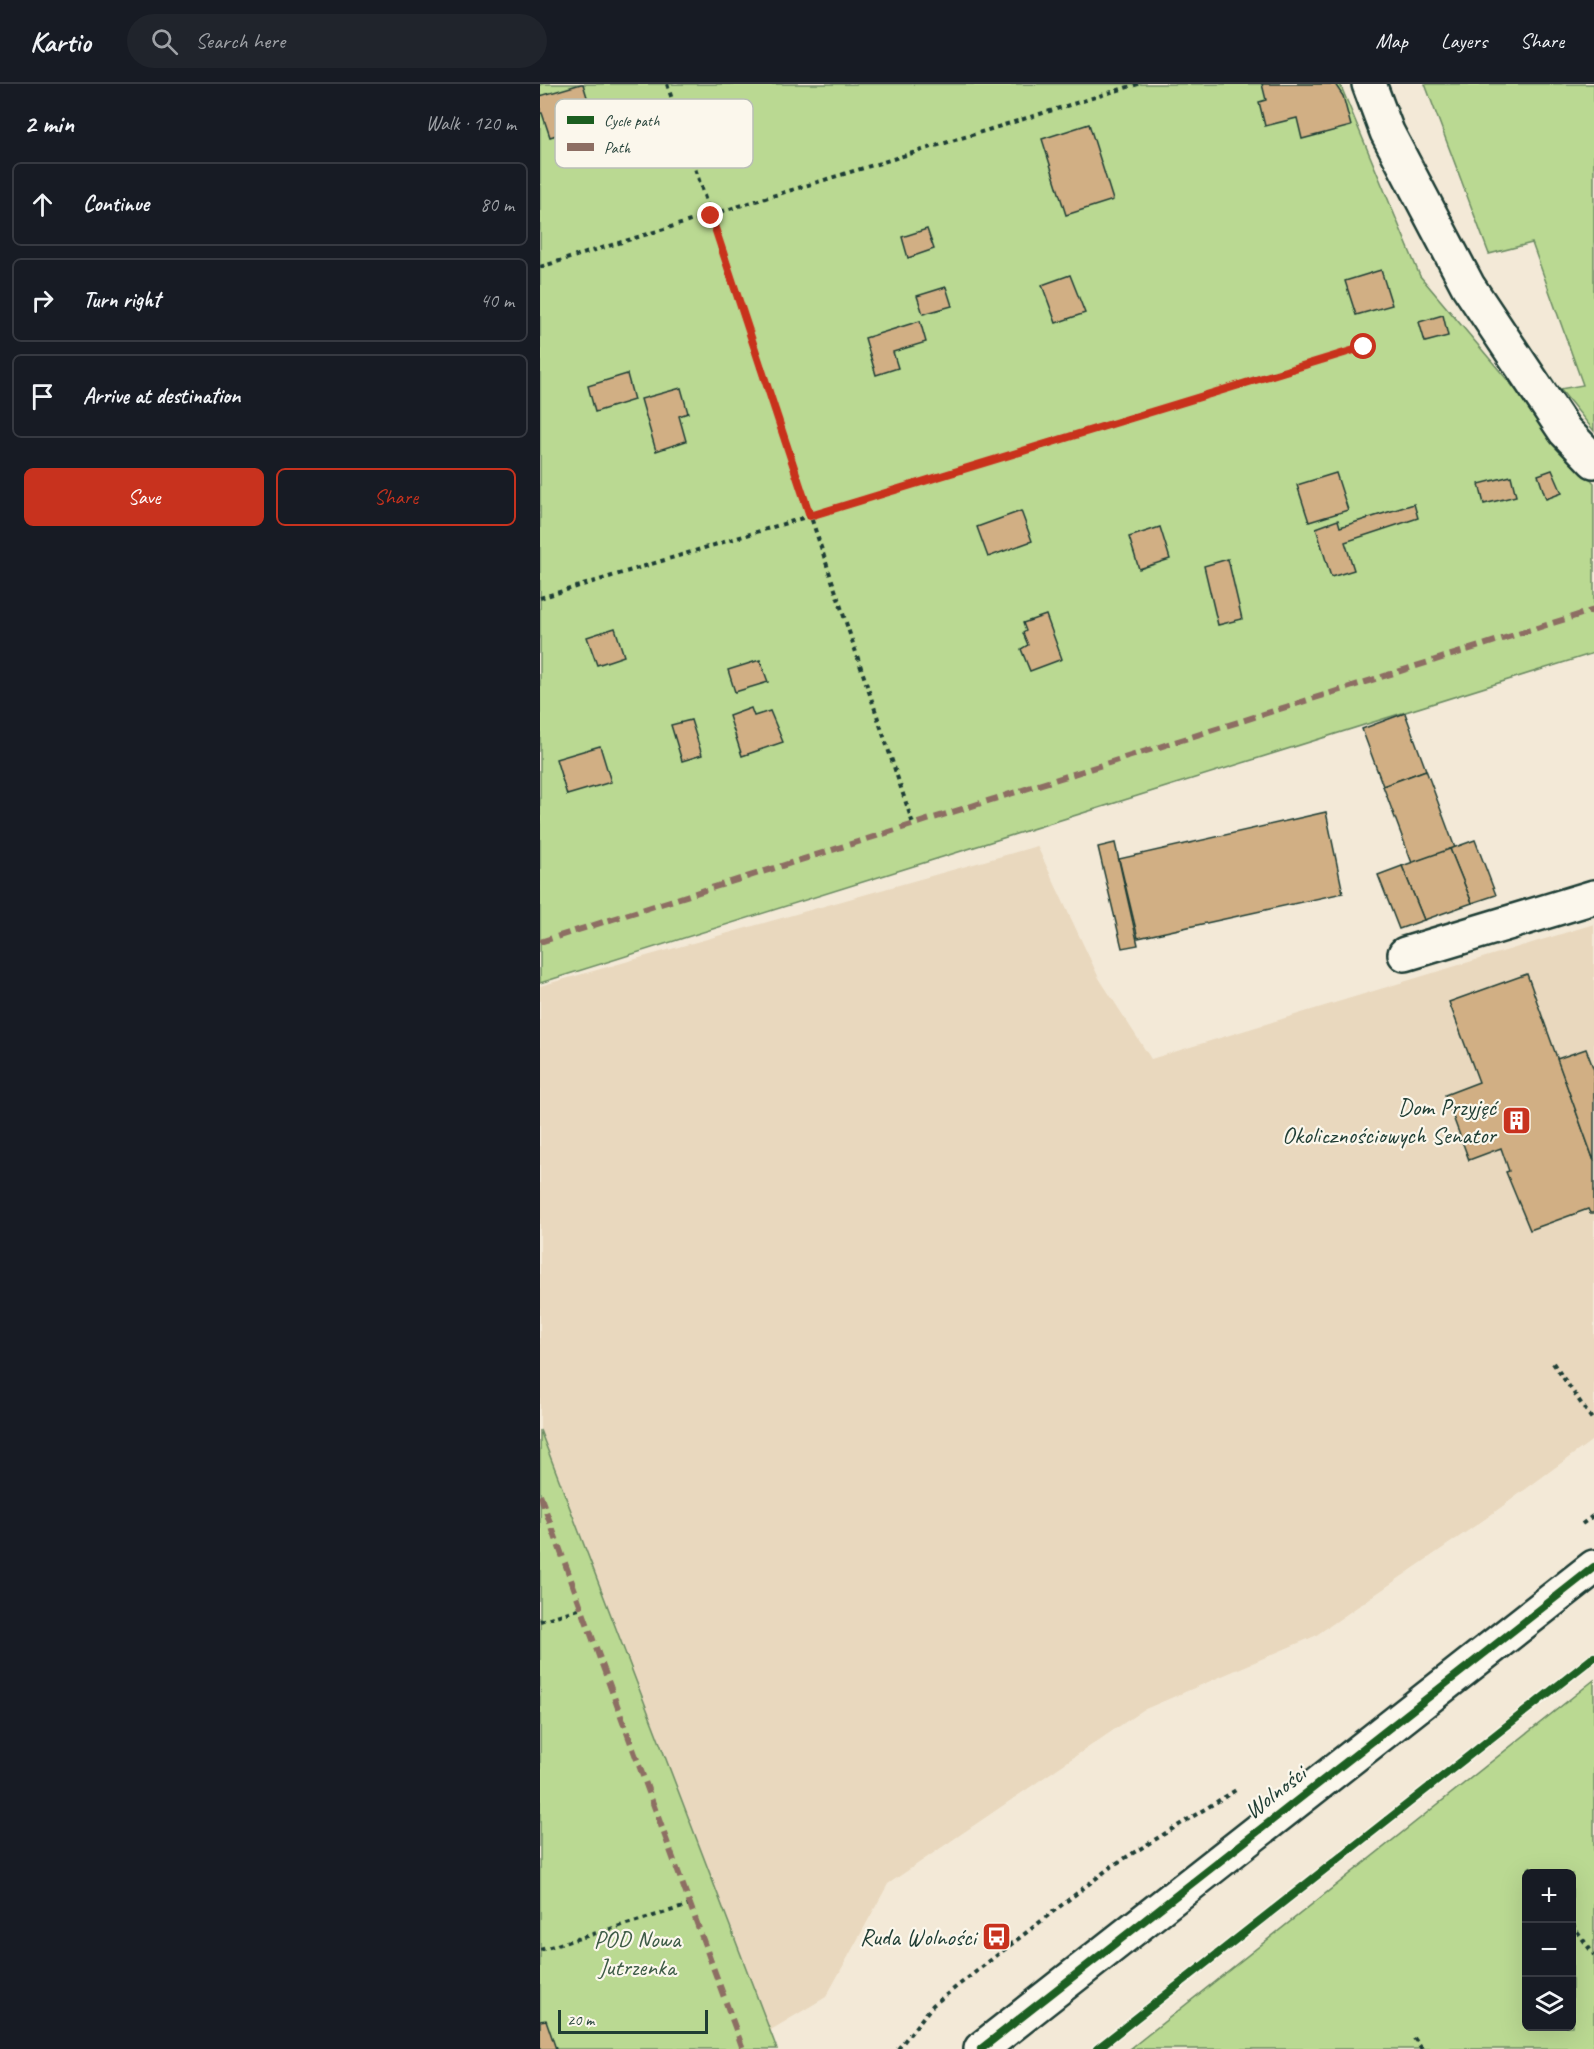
<!DOCTYPE html>
<html lang="en">
<head>
<meta charset="utf-8">
<style>
	:root { --surface:#171b24; --page:#20242c; --text:#f1f3f6; --muted:#9ea1a6; --line:#363941; --accent:#c8321e }
	body { margin:0; font-family:Caveat,sans-serif; background:var(--page); color:var(--text) }
	.controls { position:absolute; right:18px; bottom:18px; display:grid; overflow:hidden; border-radius:9px; box-shadow:0 6px 24px #0002 }
	.controls button { width:54px; height:54px; display:grid; place-items:center; padding:0; border:0; border-bottom:2px solid var(--line); background:var(--surface); color:var(--text); font:30px sans-serif }
	.scale { position:absolute; left:18px; bottom:15px; width:150px; box-sizing:border-box; padding-left:6px; border:3px solid #1f3d34; border-top:0; font-size:16px; line-height:21px; white-space:nowrap; color:#1f3d34; -webkit-text-stroke:4px #fbf7ec; paint-order:stroke }
	.stop { position:absolute; width:18px; height:18px; margin:-14px; border:4px solid #c8321e; border-radius:50%; background:#fff }
	.stop.end { background:#c8321e; border-color:#fff; box-shadow:0 2px 6px #0008 }
	.list { margin:0; padding:0; list-style:none }
	h2 { display:flex; justify-content:space-between; align-items:center; height:78px; margin:0; padding:0 24px; font-size:26px }
	h2 small { font-size:20px; font-weight:400; color:var(--muted) }
	.list li { display:grid; grid-template-columns:39px 1fr auto; gap:18px; align-items:center; box-sizing:border-box; height:84px; margin:0 12px 12px; padding:0 12px; border:2px solid var(--line); border-radius:9px }
	.list b { display:block; font-size:22px; white-space:nowrap }
	.list em { font-size:20px; font-style:normal; color:var(--muted) }
	.actions { display:flex; gap:12px; padding:18px 24px }
	.actions a { flex:1; padding:14px 0; border:2px solid var(--accent); border-radius:9px; text-align:center; font-size:21px; color:var(--accent) }
	.actions .main { background:var(--accent); color:#fff }
	.icon { flex:none; width:33px; height:33px; fill:none; stroke:currentColor; stroke-width:2; stroke-linecap:round; stroke-linejoin:round }
	.map { position:relative; flex:none; width:1054px; height:1965px; overflow:hidden }
	header { display:flex; align-items:center; gap:36px; box-sizing:border-box; height:84px; padding:0 30px; background:var(--surface); border-bottom:2px solid var(--line) }
	header strong { font-size:28px }
	nav { display:flex; gap:33px; margin-inline-start:auto; font-size:21px }
	.search { width:420px; height:54px; background:var(--page); display:flex; align-items:center; gap:15px; box-sizing:border-box; padding:0 21px; border-radius:33px; color:var(--muted); font-size:22px }
	main { display:flex }
	aside { flex:1; background:var(--surface) }
	.map>svg:first-child { display:block }
</style>
</head>
<body>
<header>
<strong>Kartio</strong>
<div class="search"><svg class="icon" aria-label="search" viewBox="0 0 24 24"><circle cx="10" cy="10" r="6"/><path d="M15 15l6 6"/></svg>Search here</div>
<nav><a>Map</a><a>Layers</a><a>Share</a></nav>
</header>
<main>
<aside>
<h2>2 min<small>Walk · 120 m</small></h2>
<ul class="list">
<li><svg class="icon" aria-label="ahead" viewBox="0 0 24 24"><path d="M12 20V5M6 11l6-6 6 6"/></svg><div><b>Continue</b></div><em>80 m</em></li>
<li><svg class="icon" aria-label="right" viewBox="0 0 24 24"><path d="M7 20v-9h11M14 6l5 5-5 5"/></svg><div><b>Turn right</b></div><em>40 m</em></li>
<li><svg class="icon" aria-label="arrive" viewBox="0 0 24 24"><path d="M6 21V4h12l-3 4 3 4H6"/></svg><div><b>Arrive at destination</b></div></li>
</ul>
<div class="actions"><a class="main">Save</a><a>Share</a></div>
</aside>
<div class="map">
<svg width="1054" height="1965" viewBox="0 0 1054 1965">
	<rect width="100%" height="100%" fill="#f3e9d7"/>
	<filter id="ink" filterUnits="userSpaceOnUse"><feTurbulence type="fractalNoise" baseFrequency=".0167" numOctaves="2"/><feDisplacementMap in="SourceGraphic" scale="12" xChannelSelector="R" yChannelSelector="G"/><feConvolveMatrix kernelMatrix="1 2 1 2 8 2 1 2 1" color-interpolation-filters="sRGB"/></filter>
	<g filter="url(#ink)">
		<polygon fill="#e9d8be" points="497,762 559,894 611,975 1054,840 1054,1355 945,1435 775,1552 603,1626 348,1800 286,1913 229,1947 0,1347 0,902"/>
		<g fill="#bad992" stroke="#6c8b63" stroke-width="1.5" fill-rule="evenodd">
			<polygon points="0,0 800,0 880,192 1054,399 1054,569 0,899"/>
			<polygon points="885,0 1054,0 1054,347 1020,305 1043,301 992,159 949,170"/>
			<polygon points="0,1346 237,1965 0,1965"/>
			<path d="M1054,1596V1965H590ZM987,1790H1032V1942H987Z"/>
		</g>
		<g fill="#d1af84" stroke="#1f3d34" stroke-width="1.5">
			<polygon points="41,0 43,0 55,39 10,53 2,29 0,29 0,12"/>
			<polygon points="722,0 795,0 803,12 811,42 762,55 757,34 725,42 719,18 726,16"/>
			<polygon points="549,40 573,116 526,131 502,55"/>
			<polygon points="387,145 394,165 368,174 362,153"/>
			<polygon points="841,186 852,221 816,231 805,197"/>
			<polygon points="530,191 545,229 516,239 502,201"/>
			<polygon points="406,203 412,222 383,230 377,212"/>
			<polygon points="903,231 908,252 885,258 879,238"/>
			<polygon points="380,237 386,258 353,268 358,284 336,291 325,254"/>
			<polygon points="87,290 94,316 55,328 48,302"/>
			<polygon points="141,304 148,329 139,332 146,357 116,367 101,315"/>
			<polygon points="1012,386 1022,409 1006,415 998,391"/>
			<polygon points="796,389 808,426 769,438 757,401"/>
			<polygon points="971,392 976,412 944,420 939,400"/>
			<polygon points="874,420 878,434 805,458 814,486 791,493 776,444 798,436 800,443"/>
			<polygon points="481,427 492,457 448,473 437,443"/>
			<polygon points="620,443 630,475 599,485 589,453"/>
			<polygon points="688,475 702,535 678,541 664,482"/>
			<polygon points="506,531 522,575 490,587 481,565 488,561 483,549 486,547 483,539"/>
			<polygon points="75,544 84,572 57,581 47,553"/>
			<polygon points="220,576 228,598 195,608 188,586"/>
			<polygon points="211,624 214,632 230,627 243,658 202,672 189,632"/>
			<polygon points="865,629 886,686 843,702 822,645"/>
			<polygon points="151,636 162,671 142,677 131,641"/>
			<polygon points="60,662 71,698 27,711 16,675"/>
			<polygon points="886,686 915,764 872,779 843,702"/>
			<polygon points="786,728 803,809 598,854 579,775"/>
			<polygon points="935,756 956,811 932,819 910,765"/>
			<polygon points="575,759 598,861 582,864 558,763"/>
			<polygon points="910,765 932,819 884,836 862,782"/>
			<polygon points="862,782 884,836 859,845 838,791"/>
			<polygon points="987,890 1054,1077 1054,1129 1050,1129 1048,1125 990,1146 966,1088 969,1087 961,1064 929,1076 905,1011 939,998 909,918"/>
			<polygon points="1046,965 1054,986 1054,1077 1017,975"/>
			<polygon points="6,1936 16,1965 0,1965 0,1937"/>
		</g>
		<g fill="none" stroke-linecap="round" stroke-linejoin="round">
			<defs>
				<g id="minor">
					<polyline points="829,0 847,48 928,202 1025,347 1054,377"/>
					<polyline points="865,870 1054,813"/>
					<polyline points="441,1965 1054,1483"/>
				</g>
			</defs>
			<use href="#minor" stroke="#1f3d34" stroke-width="38"/>
			<g stroke="#1f3d34" stroke-width="4" stroke-dasharray="4.5 4.5" stroke-linecap="butt">
				<polyline points="127,0 373,740"/>
				<polyline points="0,183 598,0"/>
				<polyline points="0,514 824,263"/>
				<polyline points="1013,1279 1054,1338"/>
				<polyline points="1042,1440 1054,1431"/>
				<polyline points="0,1537 42,1524"/>
				<polyline points="989,1783 994,1790"/>
				<polyline points="1032,1840 1054,1871"/>
				<polyline points="0,1866 150,1821"/>
				<polyline points="874,1954 882,1965"/>
				<polyline points="358,1965 393,1921 572,1782 696,1706"/>
			</g>
			<use href="#minor" stroke="#fbf7ec" stroke-width="33"/>
			<g stroke="#8d6e63" stroke-width="6" stroke-dasharray="12 6" stroke-linecap="butt">
				<polyline points="0,858 1054,526"/>
				<polyline points="0,1411 203,1965"/>
			</g>
			<defs>
				<g id="cycleway">
					<polyline points="441,1965 1054,1483"/>
					<polyline points="557,1965 1054,1573"/>
				</g>
			</defs>
			<use href="#cycleway" stroke="#fbf7ec" stroke-width="11"/>
			<use href="#cycleway" stroke="#1b5e20" stroke-width="8"/>
		</g>
	</g>
	<g fill="none" stroke-linecap="round" stroke-linejoin="round" filter="url(#ink)">
		<polyline stroke="#c8321e" stroke-width="8" points="171,132 270,432 824,263"/>
	</g>
	<defs>
		<symbol id="building-square" viewBox="-11 -11 22 22"><rect x="-9" y="-9" width="18" height="18" rx="4" fill="#c8321e" stroke="#fbf7ec"/><path d="M-4-6H4V6H1V3H-1V6H-4ZM-2.5-4.3h1.7v1.8h-1.7ZM.8-4.3h1.7v1.8H.8ZM-2.5-1h1.7V.8h-1.7ZM.8-1h1.7V.8H.8Z" fill="#fff"/></symbol>
		<symbol id="bus-square" viewBox="-11 -11 22 22"><rect x="-9" y="-9" width="18" height="18" rx="4" fill="#c8321e" stroke="#fbf7ec"/><path d="M-5-6H5V4H4V6H2V4H-2V6H-4V4H-5ZM-3.5-4V0h7V-4ZM-3.5 1.2v1.5H-2V1.2ZM2 1.2v1.5H3.5V1.2Z" fill="#fff"/></symbol>
	</defs>
	<g fill-rule="evenodd">
		<use href="#building-square" x="960" y="1020" width="33" height="33"/>
		<use href="#bus-square" x="440" y="1836" width="33" height="33"/>
	</g>
	<g text-anchor="middle" dominant-baseline="central" stroke-width="4.5" stroke-linejoin="round" paint-order="stroke">
		<g font-size="24" fill="#1f3d34" stroke="#fbf7ec" text-anchor="end">
			<text x="956" y="1023">Dom Przyjęć<tspan x="956" dy="28">Okolicznościowych Senator</tspan></text>
			<text x="436" y="1853">Ruda Wolności</text>
		</g>
		<g font-size="24" fill="#1f3d34" stroke="#fbf7ec">
			<text transform="translate(735 1708) rotate(-38)">Wolności</text>
		</g>
		<g font-size="24" fill="#3e5c47" stroke="#fbf7ec">
			<text x="97" y="1855">POD Nowa<tspan x="97" dy="28">Jutrzenka</tspan></text>
		</g>
	</g>
	<rect x="15" y="15" width="198" height="69" rx="9" fill="#fbf7ec" stroke="#b9bfb5" stroke-width="1.5"/>
	<rect x="27" y="32" width="27" height="8" fill="#1b5e20"/>
	<rect x="27" y="59" width="27" height="8" fill="#8d6e63"/>
	<g font-size="16" fill="#1f3d34">
		<text x="64" y="42">Cycle path</text>
		<text x="64" y="69">Path</text>
	</g>
</svg>
<div class="controls">
<button>+</button>
<button>−</button>
<button><svg class="icon" aria-label="layers" viewBox="0 0 24 24"><path d="M12 4l9 5-9 5-9-5zM3 14l9 5 9-5"/></svg></button>
</div>
<div class="scale">20 m</div>
<div class="stop" style="left:824px;top:263px"></div>
<div class="stop end" style="left:171px;top:132px"></div>
</div>
</main>
</body>
</html>
